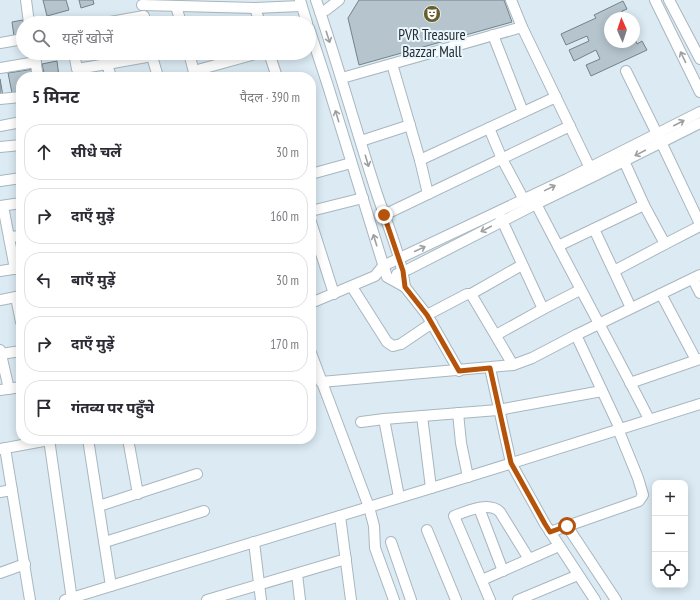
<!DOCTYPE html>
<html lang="hi">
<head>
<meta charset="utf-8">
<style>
	:root { --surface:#fff; --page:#f7f7f7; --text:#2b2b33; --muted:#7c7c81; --line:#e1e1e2 }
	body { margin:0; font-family:"PT Sans Narrow","Noto Sans Devanagari",sans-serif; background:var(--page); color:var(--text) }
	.controls { position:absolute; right:12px; bottom:12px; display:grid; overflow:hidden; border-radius:8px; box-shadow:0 2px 10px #0003 }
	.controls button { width:36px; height:36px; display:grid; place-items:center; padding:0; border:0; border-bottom:1px solid var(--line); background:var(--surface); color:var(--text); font:20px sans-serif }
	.compass { position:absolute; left:604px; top:12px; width:36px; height:36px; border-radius:50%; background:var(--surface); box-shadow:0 2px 10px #0003; rotate:357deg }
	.stop { position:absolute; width:12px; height:12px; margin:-9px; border:3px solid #b45309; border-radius:50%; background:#fff }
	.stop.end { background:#b45309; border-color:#fff; box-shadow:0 1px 4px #0008 }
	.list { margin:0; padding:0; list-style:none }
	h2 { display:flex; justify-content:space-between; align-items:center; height:52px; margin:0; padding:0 16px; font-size:17px }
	h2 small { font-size:13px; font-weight:400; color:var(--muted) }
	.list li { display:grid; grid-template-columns:26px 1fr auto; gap:12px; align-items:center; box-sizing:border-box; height:56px; margin:0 8px 8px; padding:0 8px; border:1px solid var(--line); border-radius:16px }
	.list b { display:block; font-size:15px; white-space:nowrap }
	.list em { font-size:13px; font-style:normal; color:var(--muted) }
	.icon { flex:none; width:22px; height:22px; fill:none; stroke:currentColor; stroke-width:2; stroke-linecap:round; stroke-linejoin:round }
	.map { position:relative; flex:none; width:700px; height:600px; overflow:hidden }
	.search { position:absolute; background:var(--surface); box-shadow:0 2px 10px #0003; left:16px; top:16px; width:300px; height:44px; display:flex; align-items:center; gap:10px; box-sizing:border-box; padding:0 14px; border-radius:22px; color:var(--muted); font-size:15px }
	.panel { position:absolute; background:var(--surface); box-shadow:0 2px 10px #0003; left:16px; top:72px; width:300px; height:372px; border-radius:16px }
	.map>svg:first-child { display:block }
</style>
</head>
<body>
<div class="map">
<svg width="700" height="600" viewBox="0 0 700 600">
	<rect width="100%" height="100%" fill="#dbeaf3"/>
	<g fill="#b5c4cd" stroke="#74828a">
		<polygon points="43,0 66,0 69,10 47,16"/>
		<polygon points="79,0 93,0 94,4 81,8"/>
		<polygon points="359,0 504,0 512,22 359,65 348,18"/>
		<polygon points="623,1 627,9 622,11 625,18 610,18 610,42 634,42 634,37 637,44 642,41 647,50 591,76 586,65 600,59 596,50 574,61 569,50 589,41 587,36 566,45 561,34 596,18 594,15"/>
		<polygon points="23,20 23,35 14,36 12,22"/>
		<polygon points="57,61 59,77 45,77 42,64"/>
		<polygon points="34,69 35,77 21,77 21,91 12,93 8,73"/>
		<polygon points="0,79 3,96 0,97"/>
	</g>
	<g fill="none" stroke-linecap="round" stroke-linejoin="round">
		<defs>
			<g id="minor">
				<polyline points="26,0 29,23"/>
				<polyline points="300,0 307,23"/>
				<polyline points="511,0 522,27 590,168"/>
				<polyline points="655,0 700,92"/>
				<polyline points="669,0 700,59"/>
				<polyline points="142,5 255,8 301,6"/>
				<polyline points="176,6 181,23"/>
				<polyline points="255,8 260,23"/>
				<polyline points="320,12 326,10 339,0"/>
				<polyline points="105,23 144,16"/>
				<path d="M309,28L328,86L387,277L405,287C401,255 387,224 377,194C356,130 338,64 316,0"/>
				<polyline points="493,35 523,112"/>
				<polyline points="0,43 23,39"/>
				<polyline points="34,53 38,77"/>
				<polyline points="74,53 77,69 107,64"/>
				<polyline points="151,53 158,77"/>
				<polyline points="189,53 195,76"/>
				<polyline points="269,53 277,77"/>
				<polyline points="392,64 420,160 428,194"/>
				<polyline points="0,68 36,62"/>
				<polyline points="194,71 259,53"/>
				<polyline points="626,71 661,142 700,224"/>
				<polyline points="111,77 107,64 152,56"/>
				<polyline points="342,78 522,27"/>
				<polyline points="0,99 21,97"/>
				<polyline points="0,126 21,122"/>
				<polyline points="489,128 502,159 524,200"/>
				<polyline points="361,141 410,125"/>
				<polyline points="0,147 21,145"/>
				<polyline points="420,160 556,97"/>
				<polyline points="311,174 351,163"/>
				<polyline points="0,181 21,178"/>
				<path d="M533,198C571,272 611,345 649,419"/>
				<polyline points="0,206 21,203"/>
				<polyline points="3,206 15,269"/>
				<polyline points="311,211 363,198"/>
				<polyline points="384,215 570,126"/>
				<polyline points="500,216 543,309"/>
				<polyline points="311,222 334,294"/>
				<polyline points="594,229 631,308"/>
				<polyline points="9,237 21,236"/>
				<polyline points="665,244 700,226"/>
				<polyline points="558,246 644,205 624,161"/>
				<polyline points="0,271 20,268"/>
				<polyline points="614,271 665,244 644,205"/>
				<polyline points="397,274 409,269 536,204 594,176 700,123"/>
				<polyline points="693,279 700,293"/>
				<polyline points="352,287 387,342 393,346 401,344 432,323"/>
				<polyline points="405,287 427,315 459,371"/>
				<polyline points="471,294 522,265"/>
				<polyline points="661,294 696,360"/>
				<polyline points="16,297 21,322"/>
				<polyline points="0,300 21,296"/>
				<polyline points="311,303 375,276 383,266 567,179 700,112"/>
				<polyline points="427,315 467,294 471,294 513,365"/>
				<polyline points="496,335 543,309 580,290"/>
				<polyline points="576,335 620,429"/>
				<polyline points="0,350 9,389"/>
				<polyline points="311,353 369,507 374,526 375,548 394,600"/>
				<polyline points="1,354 21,351"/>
				<polyline points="490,368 511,463 545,524 595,600"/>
				<polyline points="321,382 513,365 532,358 576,335 700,275"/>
				<polyline points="630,383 700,359"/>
				<polyline points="0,390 21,387"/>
				<polyline points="458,413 461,443 468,477"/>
				<polyline points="422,416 431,488"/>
				<polyline points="384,419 399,497"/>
				<polyline points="361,422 384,419 498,410 602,391"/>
				<polyline points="49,439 72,600"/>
				<polyline points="88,439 111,586"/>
				<polyline points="128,439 138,494"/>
				<polyline points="5,448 30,600"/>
				<polyline points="0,449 49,440"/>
				<polyline points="0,492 12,490"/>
				<polyline points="99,506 197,474"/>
				<polyline points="479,508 503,571"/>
				<polyline points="340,516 351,600"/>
				<polyline points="567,526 616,600"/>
				<polyline points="427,530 456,600"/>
				<polyline points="550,532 639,501 643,495 638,478 618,429"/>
				<polyline points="105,542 204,511"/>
				<polyline points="254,542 261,600"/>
				<polyline points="391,542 411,600"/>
				<polyline points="0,573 25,564"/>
				<polyline points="297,574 300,600"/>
				<polyline points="482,580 559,546"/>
				<polyline points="65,600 477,474 700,404"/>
				<polyline points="207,600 346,559"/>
				<path d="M490,600L454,516C467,511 489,501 500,512L529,559"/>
				<polyline points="518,600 578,575"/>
			</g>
		</defs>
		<use href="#minor" stroke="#a8b7bf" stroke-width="12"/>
		<use href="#minor" stroke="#fff" stroke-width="10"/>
	</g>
	<defs><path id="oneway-shaft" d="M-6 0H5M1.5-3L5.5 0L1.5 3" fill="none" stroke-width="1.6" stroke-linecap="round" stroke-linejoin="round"/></defs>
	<g stroke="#9da0a2">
		<use href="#oneway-shaft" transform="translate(328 37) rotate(72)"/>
		<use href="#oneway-shaft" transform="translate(683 57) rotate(-116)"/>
		<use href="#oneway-shaft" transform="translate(337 116) rotate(-107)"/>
		<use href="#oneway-shaft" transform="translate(679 123) rotate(-27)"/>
		<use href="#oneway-shaft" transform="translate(640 153) rotate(152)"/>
		<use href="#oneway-shaft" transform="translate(367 161) rotate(73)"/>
		<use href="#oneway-shaft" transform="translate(550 188) rotate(-26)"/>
		<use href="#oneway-shaft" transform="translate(486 229) rotate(152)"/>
		<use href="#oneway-shaft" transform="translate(375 240) rotate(-107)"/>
		<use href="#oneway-shaft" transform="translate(420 249) rotate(-25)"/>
	</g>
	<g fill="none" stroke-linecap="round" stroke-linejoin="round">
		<polyline stroke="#b45309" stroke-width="5" points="384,215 403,271 405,287 427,315 459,371 490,368 511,463 545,524 550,532 567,526"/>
	</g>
	<defs>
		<symbol id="theatre-disc" viewBox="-11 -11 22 22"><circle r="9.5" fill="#685f2c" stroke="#eaf7fe"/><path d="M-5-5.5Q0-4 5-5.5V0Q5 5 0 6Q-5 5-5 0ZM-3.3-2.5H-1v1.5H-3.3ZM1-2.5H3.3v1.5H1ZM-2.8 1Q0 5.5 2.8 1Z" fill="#fff"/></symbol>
	</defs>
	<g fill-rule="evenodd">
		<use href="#theatre-disc" x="422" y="4" width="20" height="20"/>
	</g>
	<g text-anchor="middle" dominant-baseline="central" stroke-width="4" stroke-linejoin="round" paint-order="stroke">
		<g font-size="15" fill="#262c30" stroke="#eaf7fe">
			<text x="432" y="34">PVR Treasure<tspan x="432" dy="17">Bazzar Mall</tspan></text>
		</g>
	</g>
</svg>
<div class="controls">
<button>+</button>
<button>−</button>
<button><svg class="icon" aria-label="locate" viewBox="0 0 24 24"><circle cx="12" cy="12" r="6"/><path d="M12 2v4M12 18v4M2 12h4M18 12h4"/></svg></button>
</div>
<svg class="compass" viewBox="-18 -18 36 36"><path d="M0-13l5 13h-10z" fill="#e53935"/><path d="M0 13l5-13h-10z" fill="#7c7c81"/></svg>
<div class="stop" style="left:567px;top:526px"></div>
<div class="stop end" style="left:384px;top:215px"></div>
<div class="search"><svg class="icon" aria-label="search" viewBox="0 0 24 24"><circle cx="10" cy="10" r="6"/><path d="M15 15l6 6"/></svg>यहाँ खोजें</div>
<section class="panel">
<h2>5 मिनट<small>पैदल · 390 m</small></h2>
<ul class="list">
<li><svg class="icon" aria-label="ahead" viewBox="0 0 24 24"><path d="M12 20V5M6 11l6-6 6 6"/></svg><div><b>सीधे चलें</b></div><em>30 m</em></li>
<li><svg class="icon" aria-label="right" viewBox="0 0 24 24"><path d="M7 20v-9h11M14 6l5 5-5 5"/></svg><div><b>दाएँ मुड़ें</b></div><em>160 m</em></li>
<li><svg class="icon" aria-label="left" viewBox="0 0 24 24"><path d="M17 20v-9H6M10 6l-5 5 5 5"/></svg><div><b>बाएँ मुड़ें</b></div><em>30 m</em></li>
<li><svg class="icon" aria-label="right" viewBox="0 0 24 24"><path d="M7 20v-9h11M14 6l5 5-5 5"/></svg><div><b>दाएँ मुड़ें</b></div><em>170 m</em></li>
<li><svg class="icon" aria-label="arrive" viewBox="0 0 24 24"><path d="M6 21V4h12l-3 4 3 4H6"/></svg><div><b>गंतव्य पर पहुँचे</b></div></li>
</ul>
</section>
</div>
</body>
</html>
